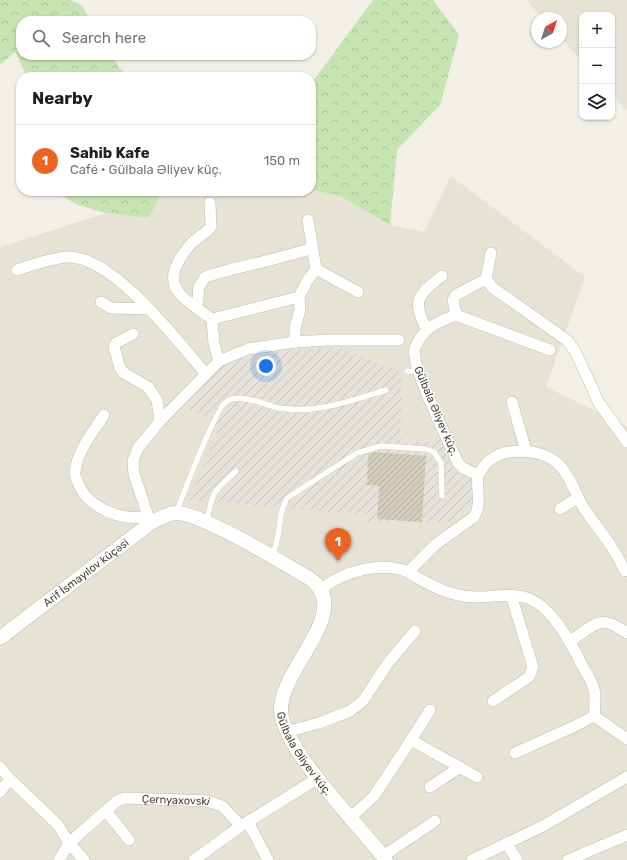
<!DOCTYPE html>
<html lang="en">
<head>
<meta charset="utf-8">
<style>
	:root { --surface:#fff; --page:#f6f6f6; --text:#202124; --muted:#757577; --line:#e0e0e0; --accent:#ed6322 }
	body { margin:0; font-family:Rubik,sans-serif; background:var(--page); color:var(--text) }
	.controls { position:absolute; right:12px; top:12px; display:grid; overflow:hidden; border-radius:8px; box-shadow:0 1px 3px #0004 }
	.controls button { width:36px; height:36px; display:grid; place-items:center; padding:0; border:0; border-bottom:1px solid var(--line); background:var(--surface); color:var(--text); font:20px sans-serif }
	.compass { position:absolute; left:531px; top:12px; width:36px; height:36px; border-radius:50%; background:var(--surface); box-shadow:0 1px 3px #0004; rotate:39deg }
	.you { position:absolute; left:266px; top:366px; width:14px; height:14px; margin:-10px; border:3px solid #fff; border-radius:50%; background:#1a73e8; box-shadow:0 0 0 6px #1a73e833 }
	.badge { display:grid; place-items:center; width:26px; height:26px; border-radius:50%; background:var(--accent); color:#fff; font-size:13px; font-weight:700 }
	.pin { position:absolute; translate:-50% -33px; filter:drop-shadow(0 1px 2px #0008) }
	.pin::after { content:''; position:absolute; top:21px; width:14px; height:12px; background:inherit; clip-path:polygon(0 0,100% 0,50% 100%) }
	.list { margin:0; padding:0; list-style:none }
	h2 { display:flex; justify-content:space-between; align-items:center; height:52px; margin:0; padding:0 16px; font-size:17px }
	h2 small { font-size:13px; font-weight:400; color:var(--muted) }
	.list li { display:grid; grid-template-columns:26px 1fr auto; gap:12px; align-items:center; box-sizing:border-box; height:72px; padding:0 16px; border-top:1px solid var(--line) }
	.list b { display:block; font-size:15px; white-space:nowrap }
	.list p { margin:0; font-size:13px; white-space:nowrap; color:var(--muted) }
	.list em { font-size:13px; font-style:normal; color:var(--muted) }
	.icon { flex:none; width:22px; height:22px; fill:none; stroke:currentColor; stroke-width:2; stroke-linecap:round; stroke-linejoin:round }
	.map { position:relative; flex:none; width:627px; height:860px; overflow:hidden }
	.search { position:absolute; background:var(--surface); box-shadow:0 1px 3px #0004; left:16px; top:16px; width:300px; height:44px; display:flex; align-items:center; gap:10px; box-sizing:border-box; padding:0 14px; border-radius:16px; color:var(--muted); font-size:15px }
	.panel { position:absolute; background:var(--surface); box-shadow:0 1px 3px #0004; left:16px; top:72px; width:300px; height:124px; border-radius:16px }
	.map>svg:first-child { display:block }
</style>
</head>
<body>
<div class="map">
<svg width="627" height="860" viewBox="0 0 627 860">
	<defs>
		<pattern id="industrial-furrows" width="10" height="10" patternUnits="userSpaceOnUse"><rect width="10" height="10" fill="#e4e2db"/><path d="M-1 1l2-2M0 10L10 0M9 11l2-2" fill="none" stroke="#c5c3bd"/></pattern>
		<pattern id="forest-crowns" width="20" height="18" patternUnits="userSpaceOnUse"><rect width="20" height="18" fill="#c5e4b1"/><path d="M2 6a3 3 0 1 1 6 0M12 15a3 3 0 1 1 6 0" fill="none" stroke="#aac599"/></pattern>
		<pattern id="building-hatch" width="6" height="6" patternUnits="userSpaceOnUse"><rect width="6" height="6" fill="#d3cebc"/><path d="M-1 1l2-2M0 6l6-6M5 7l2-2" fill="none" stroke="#ada99a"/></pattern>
	</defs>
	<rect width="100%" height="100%" fill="#f2f0e6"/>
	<g fill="#e6e3d5">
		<polygon points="526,0 627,0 627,111 612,94 612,15 582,15 582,61 561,38 561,18 542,18"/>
		<polygon points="451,176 585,277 546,387 627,426 627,860 0,860 0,247 106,213 149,218 162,191 311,190 340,196 390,225 424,232"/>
	</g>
	<polygon fill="url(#industrial-furrows)" points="339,347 402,373 401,443 447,440 472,476 472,508 453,522 368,522 368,515 189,500 220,425 186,408 200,390 225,363 244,354"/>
	<g fill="url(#forest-crowns)">
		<polygon points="0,0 71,0 81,5 91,21 21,21 21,55 111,55 126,77 27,77 15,52 0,65"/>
		<polygon points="373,0 433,0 459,35 440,105 397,150 390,225 340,196 311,190 311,84"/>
		<polygon points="53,191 162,191 149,218 106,213 78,205"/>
	</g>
	<polygon fill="url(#building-hatch)" points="374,452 426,456 422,522 377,519 379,486 367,485 368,454"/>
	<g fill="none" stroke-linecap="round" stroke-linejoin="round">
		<defs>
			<g id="service">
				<polyline points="407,371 418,372"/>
				<path d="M176,513C183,495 215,409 226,402C240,392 264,405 279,408C317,414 350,401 386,390"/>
				<path d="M207,522C212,491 214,491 236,471"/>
				<path d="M272,555C282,537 276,518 287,498L357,453L381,446L425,449L434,452L441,463L442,496"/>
			</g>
			<g id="minor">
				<path d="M210,203L211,227C205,234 196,238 190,245C156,285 180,296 212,319L214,344L219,361"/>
				<polyline points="308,220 316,269"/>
				<path d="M17,270C33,265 50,258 67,257C113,255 178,342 206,374"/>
				<polyline points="486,279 493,288 568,341 576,353 599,403 627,442"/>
				<polyline points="486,279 491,253"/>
				<polyline points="101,302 111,308 149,309"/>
				<path d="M197,309L199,287L205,277C240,266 277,260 312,248"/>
				<polyline points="456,315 550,350"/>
				<polyline points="212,319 299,297"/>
				<path d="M427,329C410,301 420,293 442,276"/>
				<polyline points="133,334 116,343 114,347 120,368 124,373 148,387 157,400 160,421"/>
				<polyline points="295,342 295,328 300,310 299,297 307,281 316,269 358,292"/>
				<polyline points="512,402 526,451"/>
				<path d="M104,415C93,432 77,451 75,472C74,475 77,479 78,483C88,508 122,522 148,516"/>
				<path d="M478,475C482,470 485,463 490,460C508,446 546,449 561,467C572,479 576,496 585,510C600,531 614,547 625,571"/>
				<polyline points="560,509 577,498"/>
				<polyline points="152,522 148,516 134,474 133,461 138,448 160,421 219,361 248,349 295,342 327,340 399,340"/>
				<path d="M408,572C429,585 451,597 476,597C492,597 508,593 524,597C551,603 572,645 583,667C587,674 592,681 594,689C596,698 595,707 594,716L627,739"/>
				<path d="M321,589C344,571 381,561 408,572L436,544L474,517C482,505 476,489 478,475L463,468L458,463C450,444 409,363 415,348C423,328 437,322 456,315L453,300L456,295L486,279"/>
				<path d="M570,641C595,625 599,613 627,633"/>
				<polyline points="493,701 529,677 533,667 511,595"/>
				<polyline points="286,732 319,723 350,711 363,701 388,663 415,631"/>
				<polyline points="411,740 430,710"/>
				<polyline points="515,753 575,726 594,716"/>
				<polyline points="0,767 10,779 58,825 69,843 84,860"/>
				<polyline points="430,787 460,767"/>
				<polyline points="0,792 10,779"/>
				<polyline points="106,811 129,840"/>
				<polyline points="351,817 374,796 411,740 477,777"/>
				<polyline points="248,822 268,860"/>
				<polyline points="506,843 517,860"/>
				<polyline points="383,856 435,821"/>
				<path id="s1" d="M59,860L69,843L117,801L125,798L207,801L222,806L241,826"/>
				<polyline points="194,860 241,826 318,778"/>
				<polyline points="472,860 543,826 627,777"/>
				<polyline points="568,860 627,835"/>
			</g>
			<g id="tertiary">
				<path id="s2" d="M0,638L152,522C160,518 167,514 175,513C199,511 284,564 309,578C356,610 280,668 281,710C282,749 361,827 386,860"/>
			</g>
		</defs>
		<use href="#service" stroke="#c0bcac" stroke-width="6"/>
		<use href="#minor" stroke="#c0bcac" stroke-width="12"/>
		<use href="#tertiary" stroke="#c0bcac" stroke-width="15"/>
		<use href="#service" stroke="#fff" stroke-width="5.5"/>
		<use href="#minor" stroke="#fff" stroke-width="11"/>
		<use href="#tertiary" stroke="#fff" stroke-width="14"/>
	</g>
	<g text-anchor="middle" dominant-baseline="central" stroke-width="3" stroke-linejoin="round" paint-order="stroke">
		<g font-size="11" fill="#444136" stroke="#fff">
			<text transform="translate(436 411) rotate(67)">Gülbala Əliyev küç.</text>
			<text stroke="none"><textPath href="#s2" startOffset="108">Arif İsmayılov küçəsi</textPath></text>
			<text stroke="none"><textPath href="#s2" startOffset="563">Gülbala Əliyev küç.</textPath></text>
			<text stroke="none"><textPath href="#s1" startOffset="143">Çernyaxovski</textPath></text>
		</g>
	</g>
</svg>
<div class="controls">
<button>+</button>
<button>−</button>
<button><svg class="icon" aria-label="layers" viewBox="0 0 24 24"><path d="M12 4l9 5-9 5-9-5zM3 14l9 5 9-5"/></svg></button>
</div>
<svg class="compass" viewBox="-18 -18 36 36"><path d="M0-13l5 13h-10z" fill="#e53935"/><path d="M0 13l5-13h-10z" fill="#757577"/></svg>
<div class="you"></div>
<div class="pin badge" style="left:338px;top:561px">1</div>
<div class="search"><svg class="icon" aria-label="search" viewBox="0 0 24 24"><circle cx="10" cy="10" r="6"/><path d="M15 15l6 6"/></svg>Search here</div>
<section class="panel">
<h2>Nearby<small></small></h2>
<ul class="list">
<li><span class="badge">1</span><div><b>Sahib Kafe</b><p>Café · Gülbala Əliyev küç.</p></div><em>150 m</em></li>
</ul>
</section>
</div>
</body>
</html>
